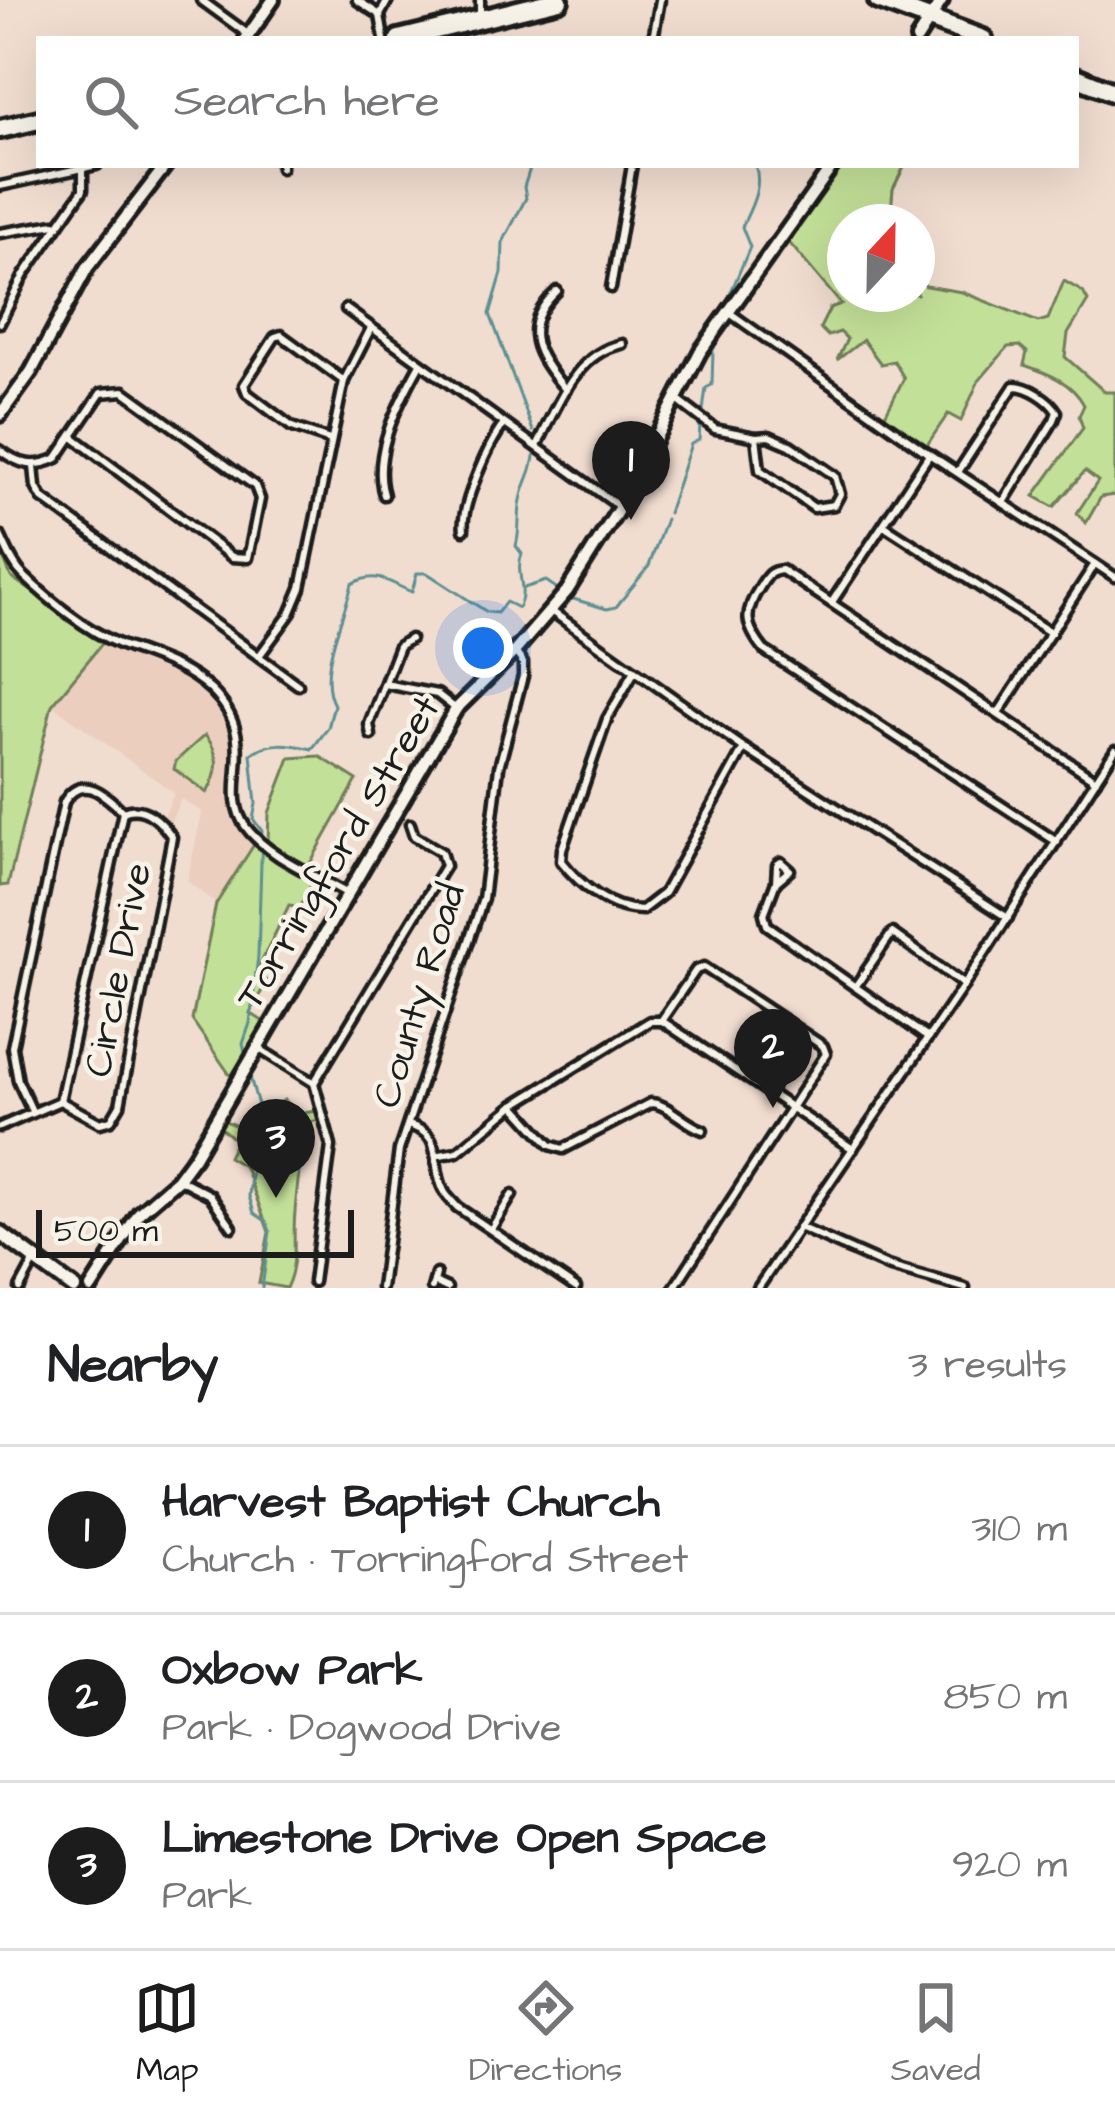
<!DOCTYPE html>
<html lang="en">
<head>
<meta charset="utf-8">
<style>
	:root { --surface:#fff; --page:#f2f2f2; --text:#202124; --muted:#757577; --line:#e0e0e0; --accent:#1c1c1c }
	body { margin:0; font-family:"Architects Daughter",sans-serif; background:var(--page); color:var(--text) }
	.compass { position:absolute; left:827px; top:204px; width:108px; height:108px; border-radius:50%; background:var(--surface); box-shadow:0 12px 48px #0002; rotate:22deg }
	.scale { position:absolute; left:36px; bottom:30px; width:318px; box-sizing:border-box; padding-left:12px; border:6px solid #1c1c1c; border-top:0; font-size:33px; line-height:42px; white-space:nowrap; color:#1c1c1c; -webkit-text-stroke:9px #f7f3e8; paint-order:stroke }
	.you { position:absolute; left:483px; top:648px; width:42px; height:42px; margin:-30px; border:9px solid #fff; border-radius:50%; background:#1a73e8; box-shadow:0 0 0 18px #1a73e833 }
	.badge { display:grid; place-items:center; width:78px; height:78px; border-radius:50%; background:var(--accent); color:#fff; font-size:39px; font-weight:700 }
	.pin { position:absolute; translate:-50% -99px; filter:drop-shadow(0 3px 6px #0008) }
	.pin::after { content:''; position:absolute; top:63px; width:42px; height:36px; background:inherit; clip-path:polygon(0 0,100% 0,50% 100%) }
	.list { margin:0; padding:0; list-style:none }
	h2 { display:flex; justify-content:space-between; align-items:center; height:156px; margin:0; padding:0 48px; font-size:51px }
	h2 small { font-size:39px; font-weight:400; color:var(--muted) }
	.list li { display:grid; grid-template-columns:78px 1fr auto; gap:36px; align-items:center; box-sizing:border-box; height:168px; padding:0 48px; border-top:3px solid var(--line) }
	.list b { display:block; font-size:45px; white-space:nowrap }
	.list p { margin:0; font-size:39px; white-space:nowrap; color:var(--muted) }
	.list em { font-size:39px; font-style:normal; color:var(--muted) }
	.icon { flex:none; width:66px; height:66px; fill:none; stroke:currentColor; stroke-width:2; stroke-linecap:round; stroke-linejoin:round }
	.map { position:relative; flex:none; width:1115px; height:1288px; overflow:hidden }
	.search { position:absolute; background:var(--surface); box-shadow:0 12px 48px #0002; left:36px; right:36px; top:36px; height:132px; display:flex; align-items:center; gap:30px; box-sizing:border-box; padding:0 42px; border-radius:0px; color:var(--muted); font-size:45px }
	.sheet { height:660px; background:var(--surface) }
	nav { display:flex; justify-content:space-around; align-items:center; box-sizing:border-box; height:168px; border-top:3px solid var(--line); background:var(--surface); font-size:33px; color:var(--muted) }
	nav a { display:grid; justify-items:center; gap:6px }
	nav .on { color:var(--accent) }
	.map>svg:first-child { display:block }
</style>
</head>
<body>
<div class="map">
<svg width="1115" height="1288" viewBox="0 0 1115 1288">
	<rect width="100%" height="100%" fill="#f1ddd0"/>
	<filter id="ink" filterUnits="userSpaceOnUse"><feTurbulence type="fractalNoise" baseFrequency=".00833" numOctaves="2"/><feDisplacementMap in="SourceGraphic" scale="24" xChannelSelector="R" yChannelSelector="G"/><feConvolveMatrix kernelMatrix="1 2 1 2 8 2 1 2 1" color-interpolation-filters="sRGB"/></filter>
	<g filter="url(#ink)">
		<polygon fill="#eccebf" points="104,641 172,671 202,691 225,716 236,762 232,794 234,812 255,843 216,904 187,881 202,812 181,799 169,826 162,820 174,793 52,705"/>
		<g fill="#c3e098" stroke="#707e5a" stroke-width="3">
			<path d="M841,165H905L893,189L890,222H845V294H917V280L926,286L962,292L1038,322L1048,319L1064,281L1083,292L1088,301L1068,334L1065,357L1105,392H1115V495L1101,497L1086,523L1077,513L1098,481L1085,471L1054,507L1034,496L1083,428L1079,416L1084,405C1072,382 1048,373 1024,365L1027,352L1020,346L1008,347L978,382L961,421L948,414L927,445L884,417L904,378L894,361L881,364L863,340L837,360L847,339L840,332L828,336L820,328L830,308L841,304L786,239Z"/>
			<polygon points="0,550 11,577 104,641 52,705 8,885 0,886"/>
			<path d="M205,735C221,754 219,772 207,793L174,769L176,761Z"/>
			<polygon points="319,756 357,780 308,867 268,842 269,813 290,758"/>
			<polygon points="255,843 314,879 300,907 289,905 256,973 267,981 250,1013 272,1027 237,1085 192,1020 216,904"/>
			<path d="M284,1100L296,1114L317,1111L320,1120L301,1124C303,1154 297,1182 295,1212C292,1240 299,1261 286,1288L259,1283L269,1232L245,1167L228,1157L236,1141L215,1123L218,1118L246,1130Z"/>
		</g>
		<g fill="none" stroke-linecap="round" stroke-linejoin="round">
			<g stroke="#5d8f91" stroke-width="3">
				<polyline points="531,165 524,187 526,198 503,242 502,273 490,314 533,431"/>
				<path d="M722,313L750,247L742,227C751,207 763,187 755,165"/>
				<polyline points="703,411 706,388 712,385 713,350 723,328"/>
				<polyline points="668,513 691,444 699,440 700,425"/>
				<polyline points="524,588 546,581 562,592"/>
				<polyline points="570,598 607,609 616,607 649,566 666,519"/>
				<path d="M245,1053L243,1044L250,1023L258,956L262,831L253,819L256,804L251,754C269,740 291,744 312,749L328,728L334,705C316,673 344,618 352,584C378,570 389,583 412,592L417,573H427L487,612L497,613L506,602L518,608C529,589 514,574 522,554L516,546C521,529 517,512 522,496C525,481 533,471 534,456"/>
				<polyline points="250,1077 258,1105 249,1196 254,1213 266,1221 270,1231 262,1288"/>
			</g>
			<defs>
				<g id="street">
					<polyline points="201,0 249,35"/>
					<polyline points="357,0 380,15"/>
					<polyline points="480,0 480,16"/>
					<polyline points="384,39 380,15 388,0"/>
					<polyline points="653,39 660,0"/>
					<polyline points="281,168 281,165"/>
					<polyline points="0,186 97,165"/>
					<polyline points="0,233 55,224"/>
					<polyline points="611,288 632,165"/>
					<path d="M557,291C518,327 537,357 566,390"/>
					<polyline points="346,309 620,507"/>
					<polyline points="727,311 929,454 1115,577"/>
					<polyline points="0,323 24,275 83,190 83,165"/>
					<polyline points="676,399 715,429 756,437"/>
					<polygon points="769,436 790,445 835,476 840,494 834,505 814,508 760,470 756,437"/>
					<polyline points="330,440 292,427 247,393 244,385 275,337 281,335 344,381"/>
					<path d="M537,446C557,407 574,354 622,344"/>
					<path d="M0,450C20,465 34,469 57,458L101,393L124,391L255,486L260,499L248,558L232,557L73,437"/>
					<polyline points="34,466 36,487 42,498 298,685"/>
					<path d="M958,472L1014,386C1029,386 1050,400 1057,412L1054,420L1004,501"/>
					<path d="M384,495C371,453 400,400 420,364"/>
					<polyline points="885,526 1051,633"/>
					<path d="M464,530C460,507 489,443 504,424"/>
					<path d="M0,535C7,549 12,564 23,575C49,600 87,631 121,645C153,657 185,666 211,690C264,741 217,788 246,827C268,857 315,875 346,893"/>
					<polyline points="832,602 929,455"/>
					<polyline points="551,611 744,748 1008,918"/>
					<polyline points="259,656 290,614 301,588 344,381 371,328"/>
					<path d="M634,672L607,719L562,849L561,861C581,886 610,910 642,910L664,893L744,748"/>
					<polyline points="385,684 437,694 456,709"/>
					<polyline points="999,712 1095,564"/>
					<polyline points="371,735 369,724 399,646 410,639"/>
					<path d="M1057,842L764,650C745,626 743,613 760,587C767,576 769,571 782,570L1096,780"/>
					<polygon points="781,862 790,870 776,882 777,865"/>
					<polyline points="776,882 764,914 767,925 928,1038"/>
					<polyline points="855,987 892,933 964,985"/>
					<polyline points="662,1021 853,1149"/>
					<polyline points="258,1048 314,1083"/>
					<polyline points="314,1083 445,866 441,852 414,836 410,824"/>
					<polyline points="60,1101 123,812"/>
					<path d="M514,1105L550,1145L563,1149L651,1103C669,1104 684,1124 703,1130"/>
					<path d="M32,1111L18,1081L12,1047L64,802C82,773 105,794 123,812"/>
					<path d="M408,1125C447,1135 429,1164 444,1191C447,1197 453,1202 457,1207L576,1288"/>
					<path d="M0,1127L60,1101L100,1123L111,1120L120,1105L172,837C161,821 143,803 123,812"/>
					<polyline points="440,1155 457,1152 514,1105 650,1021 661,1021 696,970 704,967 823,1046 826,1054 674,1288"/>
					<polyline points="179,1179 210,1195 232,1227"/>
					<polyline points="799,1227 887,1266 965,1288"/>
					<polyline points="491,1229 512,1195"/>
					<polyline points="313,1282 331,1146 314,1083"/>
					<polyline points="434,1282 447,1288"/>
					<polyline points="20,1288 35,1260"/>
					<polyline points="381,1288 399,1150 483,899 499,767 523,676 523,663 516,653"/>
					<polyline points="432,1288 436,1274"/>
					<polyline points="758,1288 964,985 1115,750"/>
				</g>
				<g id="secondary">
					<polyline points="246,39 273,0"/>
					<polyline points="917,39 942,0"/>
					<polyline points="0,415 31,372 87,268 166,165"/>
					<polyline points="91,1288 139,1213 177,1180 194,1157 456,709 515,651 567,591 620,507 700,352 833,165"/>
				</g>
				<polyline id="primary" points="0,1233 74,1288"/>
				<g id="highway">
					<polyline points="878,0 983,39"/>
					<polyline points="399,39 559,0"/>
					<polyline points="1076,77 1115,93"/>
					<polyline points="0,129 39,120"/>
				</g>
			</defs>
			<use href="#street" stroke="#1c1c1c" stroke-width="15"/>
			<use href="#secondary" stroke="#1c1c1c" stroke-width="20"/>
			<use href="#primary" stroke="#1c1c1c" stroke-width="21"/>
			<use href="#highway" stroke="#1c1c1c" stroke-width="26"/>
			<use href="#street" stroke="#f7f3e8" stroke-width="6"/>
			<use href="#secondary" stroke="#f7f3e8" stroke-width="10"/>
			<use href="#primary" stroke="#f7f3e8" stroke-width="12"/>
			<use href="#highway" stroke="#f7f3e8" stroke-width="16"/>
		</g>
	</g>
	<g text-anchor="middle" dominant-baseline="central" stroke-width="9" stroke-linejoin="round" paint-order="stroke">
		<g font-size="39" fill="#1c1c1c" stroke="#f7f3e8">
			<text transform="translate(339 853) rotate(-59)">Torringford Street</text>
			<text transform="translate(119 970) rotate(-79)">Circle Drive</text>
			<text transform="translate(420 996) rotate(-73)">County Road</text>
		</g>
	</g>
</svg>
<svg class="compass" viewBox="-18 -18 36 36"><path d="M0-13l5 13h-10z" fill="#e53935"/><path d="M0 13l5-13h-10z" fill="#757577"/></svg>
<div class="scale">500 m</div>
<div class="you"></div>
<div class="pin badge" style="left:631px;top:520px">1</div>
<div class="pin badge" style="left:773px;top:1108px">2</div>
<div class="pin badge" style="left:276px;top:1198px">3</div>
<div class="search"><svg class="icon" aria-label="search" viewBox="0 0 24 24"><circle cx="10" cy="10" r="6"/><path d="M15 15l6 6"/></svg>Search here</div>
</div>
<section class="sheet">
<h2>Nearby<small>3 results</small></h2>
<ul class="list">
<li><span class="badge">1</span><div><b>Harvest Baptist Church</b><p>Church · Torringford Street</p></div><em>310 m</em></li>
<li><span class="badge">2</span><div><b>Oxbow Park</b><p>Park · Dogwood Drive</p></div><em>850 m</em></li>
<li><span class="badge">3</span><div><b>Limestone Drive Open Space</b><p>Park</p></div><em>920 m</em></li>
</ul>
</section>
<nav>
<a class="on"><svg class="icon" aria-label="map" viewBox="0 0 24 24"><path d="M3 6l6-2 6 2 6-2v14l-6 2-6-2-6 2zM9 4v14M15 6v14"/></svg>Map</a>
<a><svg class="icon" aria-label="directions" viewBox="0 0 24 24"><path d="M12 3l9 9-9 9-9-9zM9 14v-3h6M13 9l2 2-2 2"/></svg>Directions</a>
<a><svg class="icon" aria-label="saved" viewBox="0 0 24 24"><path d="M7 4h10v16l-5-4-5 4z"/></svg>Saved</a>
</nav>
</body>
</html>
